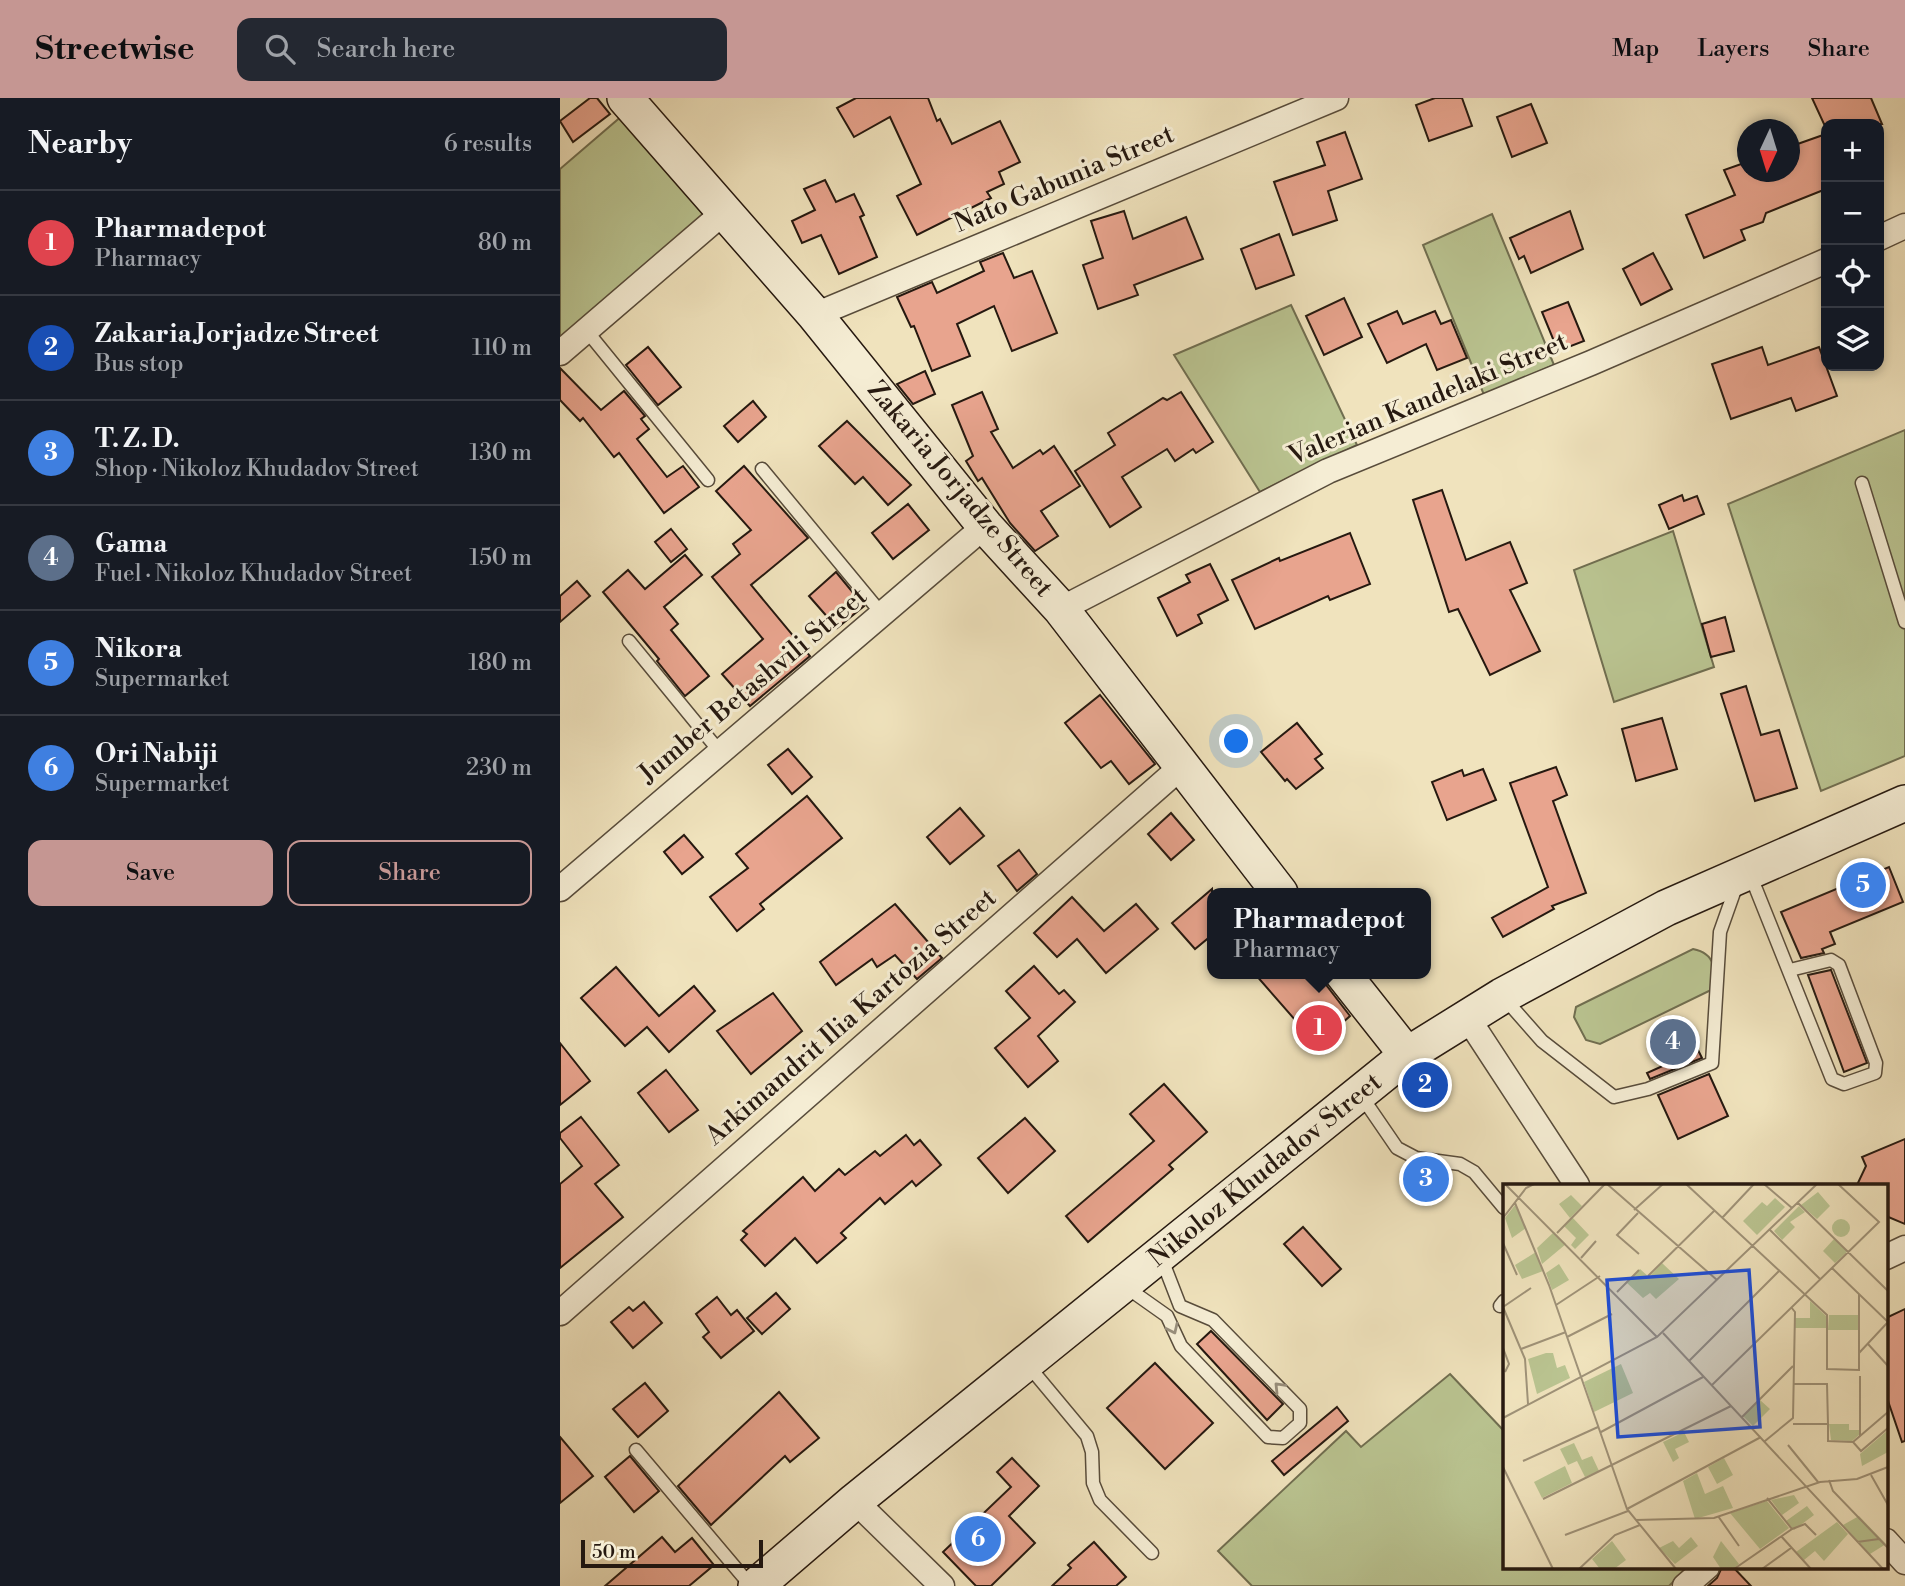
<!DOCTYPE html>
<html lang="en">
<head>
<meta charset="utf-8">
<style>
	:root { --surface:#171b24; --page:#242831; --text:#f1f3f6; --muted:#9ea1a6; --line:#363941; --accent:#c59692 }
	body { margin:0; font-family:"Libre Bodoni",serif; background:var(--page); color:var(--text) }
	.controls { position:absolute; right:21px; top:21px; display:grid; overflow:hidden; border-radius:14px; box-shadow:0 4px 10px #0003 }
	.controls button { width:63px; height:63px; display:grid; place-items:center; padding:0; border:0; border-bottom:2px solid var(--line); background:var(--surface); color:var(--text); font:35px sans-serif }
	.compass { position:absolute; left:1177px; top:21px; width:63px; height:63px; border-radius:50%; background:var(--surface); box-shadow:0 4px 10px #0003; rotate:184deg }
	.scale { position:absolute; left:21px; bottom:18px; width:182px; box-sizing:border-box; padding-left:7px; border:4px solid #261910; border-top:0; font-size:19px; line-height:24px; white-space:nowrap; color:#261910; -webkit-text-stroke:5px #f5edd4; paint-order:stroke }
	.you { position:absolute; left:677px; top:644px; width:24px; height:24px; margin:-18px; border:5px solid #fff; border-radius:50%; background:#1a73e8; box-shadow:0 0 0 10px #1a73e833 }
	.badge { display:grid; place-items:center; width:46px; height:46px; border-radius:50%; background:var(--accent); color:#fff; font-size:23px; font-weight:700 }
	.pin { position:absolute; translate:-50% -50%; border:4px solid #fff; box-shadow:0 2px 7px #0006 }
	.popup { position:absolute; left:647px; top:790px; width:224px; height:91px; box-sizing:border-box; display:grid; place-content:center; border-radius:14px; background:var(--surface); filter:drop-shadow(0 2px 5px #0005); font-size:23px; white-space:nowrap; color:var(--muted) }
	.popup b { font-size:26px; color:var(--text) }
	.popup::after { content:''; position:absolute; left:50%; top:100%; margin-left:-14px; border:14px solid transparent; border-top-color:var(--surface) }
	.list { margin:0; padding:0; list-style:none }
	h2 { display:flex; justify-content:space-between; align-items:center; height:91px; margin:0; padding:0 28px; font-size:30px }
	h2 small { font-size:23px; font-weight:400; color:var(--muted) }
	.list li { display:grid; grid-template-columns:46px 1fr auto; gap:21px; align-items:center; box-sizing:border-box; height:105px; padding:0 28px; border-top:2px solid var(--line) }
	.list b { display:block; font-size:26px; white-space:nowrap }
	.list p { margin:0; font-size:23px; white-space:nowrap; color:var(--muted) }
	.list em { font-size:23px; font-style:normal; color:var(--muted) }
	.actions { display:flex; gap:14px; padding:21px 28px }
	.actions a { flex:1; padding:16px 0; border:2px solid var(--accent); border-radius:14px; text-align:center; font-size:24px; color:var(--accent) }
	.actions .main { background:var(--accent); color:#111 }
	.icon { flex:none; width:38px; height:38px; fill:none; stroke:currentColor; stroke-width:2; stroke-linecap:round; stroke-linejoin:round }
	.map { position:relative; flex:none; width:1345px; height:1488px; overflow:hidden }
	header { display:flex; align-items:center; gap:42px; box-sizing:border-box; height:98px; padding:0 35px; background:var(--accent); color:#111 }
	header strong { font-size:33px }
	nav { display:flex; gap:38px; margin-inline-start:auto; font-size:24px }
	.search { width:490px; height:63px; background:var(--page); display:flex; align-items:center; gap:18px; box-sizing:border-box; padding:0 24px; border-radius:14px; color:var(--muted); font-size:26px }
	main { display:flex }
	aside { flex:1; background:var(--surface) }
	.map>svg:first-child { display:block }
</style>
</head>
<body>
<header>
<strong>Streetwise</strong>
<div class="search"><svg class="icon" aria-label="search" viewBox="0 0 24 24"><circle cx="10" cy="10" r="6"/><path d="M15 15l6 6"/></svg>Search here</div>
<nav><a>Map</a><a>Layers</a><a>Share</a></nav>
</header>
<main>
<aside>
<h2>Nearby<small>6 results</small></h2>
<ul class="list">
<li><span class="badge" style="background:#e0444e">1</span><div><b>Pharmadepot</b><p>Pharmacy</p></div><em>80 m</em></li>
<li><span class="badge" style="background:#1a4fb4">2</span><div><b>Zakaria Jorjadze Street</b><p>Bus stop</p></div><em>110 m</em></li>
<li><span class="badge" style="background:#3f7fe0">3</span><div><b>T. Z. D.</b><p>Shop · Nikoloz Khudadov Street</p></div><em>130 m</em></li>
<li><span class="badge" style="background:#5c6f8a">4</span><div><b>Gama</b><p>Fuel · Nikoloz Khudadov Street</p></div><em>150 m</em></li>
<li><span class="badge" style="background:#3f7fe0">5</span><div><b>Nikora</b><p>Supermarket</p></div><em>180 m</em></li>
<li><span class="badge" style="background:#3f7fe0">6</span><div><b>Ori Nabiji</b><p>Supermarket</p></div><em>230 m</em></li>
</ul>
<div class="actions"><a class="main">Save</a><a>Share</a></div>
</aside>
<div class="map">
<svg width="1345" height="1488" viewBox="0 0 1345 1488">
	<rect width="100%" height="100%" fill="#f0e3bd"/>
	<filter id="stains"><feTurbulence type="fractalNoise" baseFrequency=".00286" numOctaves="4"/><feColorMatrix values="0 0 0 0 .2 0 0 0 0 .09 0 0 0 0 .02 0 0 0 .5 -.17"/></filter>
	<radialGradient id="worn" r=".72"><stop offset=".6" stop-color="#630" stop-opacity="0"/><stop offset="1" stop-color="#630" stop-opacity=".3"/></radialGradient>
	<g fill="#bac491" stroke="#706e50" stroke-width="2">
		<polygon points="63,17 148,116 0,240 0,71"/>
		<polygon points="932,116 994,267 924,297 863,147"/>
		<polygon points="731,207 797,347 700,394 614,257"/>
		<polygon points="1345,332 1345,658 1261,693 1168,406"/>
		<polygon points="1113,433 1154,569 1054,604 1014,472"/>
		<path d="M1133,851C1157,856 1155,872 1151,892L1040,946L1026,942L1014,919L1016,909Z"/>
		<polygon points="890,1276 944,1333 944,1469 1128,1469 1109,1488 692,1488 658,1453 786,1333 801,1349"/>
	</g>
	<g fill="#e8a48e" stroke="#261910" stroke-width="2">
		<polygon points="30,0 37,0 50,16 13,44 0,23"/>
		<polygon points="296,0 368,0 377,23 380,21 392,46 440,23 460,64 439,74 444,86 427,94 431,100 357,137 337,98 361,86 330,19 294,39 277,10"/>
		<polygon points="875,0 902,0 912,28 869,43 856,7"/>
		<polygon points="1252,0 1311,0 1322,26 1264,26"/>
		<polygon points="971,6 987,45 952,59 937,19"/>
		<polygon points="785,34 802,81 768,93 777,122 733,137 714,84 765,67 757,44"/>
		<polygon points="1266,36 1266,91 1206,115 1203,124 1181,132 1185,142 1144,160 1126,117 1175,97 1164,72 1187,64 1187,74 1229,74 1229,49"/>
		<polygon points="265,82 276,104 294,96 304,117 300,119 317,159 279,176 261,137 242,145 232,123 255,112 244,91"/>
		<polygon points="564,113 573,141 626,119 643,161 574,187 578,197 538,211 523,167 543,160 531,123"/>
		<polygon points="1010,113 1023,151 971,175 964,158 959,161 950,140"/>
		<polygon points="719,136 734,177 696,191 681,151"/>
		<polygon points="443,155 454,180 472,173 497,235 452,253 434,208 397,226 410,258 372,273 354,228 351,229 337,199 372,184 377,195 424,173 420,164"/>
		<polygon points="1093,155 1112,191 1081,207 1063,171"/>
		<polygon points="784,200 802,239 764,257 746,218"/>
		<polygon points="1008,204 1024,243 998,253 982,214"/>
		<polygon points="837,213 843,226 875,213 881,226 891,222 907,260 877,272 866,246 827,265 808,226"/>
		<polygon points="88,249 121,289 98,307 66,267"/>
		<polygon points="1202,249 1208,267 1259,249 1277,298 1236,313 1231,300 1171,321 1152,266"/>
		<polygon points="0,270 41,312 64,293 85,318 81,321 89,331 77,341 107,379 123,368 139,389 104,415 59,355 54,359 23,320 20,323 0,302"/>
		<polygon points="365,273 375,296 353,306 337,286"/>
		<polygon points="422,294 438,331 431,334 453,370 480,352 483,356 494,348 520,388 481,413 498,438 475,453 450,425 422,380 418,383 406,363 413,358 392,307"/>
		<polygon points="621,294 653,344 636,355 633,351 615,363 607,351 562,379 581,409 550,429 515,373 555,347 548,335 603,300 607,302"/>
		<polygon points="193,303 206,319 178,344 164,328"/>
		<polygon points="287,323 351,387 328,407 303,379 295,386 259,348"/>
		<polygon points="184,368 248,440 191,487 250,558 190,608 162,576 203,541 152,479 180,456 173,446 191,432 156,393"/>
		<polygon points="882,392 906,462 950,444 967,485 950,492 980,553 930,577 898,511 889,514 853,402"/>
		<polygon points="1122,397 1124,403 1137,398 1144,416 1109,431 1099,407"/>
		<polygon points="348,406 369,432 333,461 312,435"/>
		<polygon points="111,431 127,451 111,464 95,444"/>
		<polygon points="790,435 810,486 770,502 768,498 695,531 672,482 719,460 720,463"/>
		<polygon points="125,457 142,477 104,509 118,526 111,532 149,578 125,598 97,563 99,561 43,494 68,472 85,491"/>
		<polygon points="650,466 668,502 638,517 642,525 617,538 598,500 630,484 626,477"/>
		<polygon points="276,474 304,508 277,530 249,498"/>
		<polygon points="17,483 30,498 0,524 0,498"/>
		<polygon points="1165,519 1174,553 1151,559 1142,526"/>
		<polygon points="1186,588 1201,637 1219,632 1237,690 1195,703 1161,596"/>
		<polygon points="540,597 595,666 569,686 551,663 541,670 505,625"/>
		<polygon points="1102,620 1117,671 1076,683 1062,631"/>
		<polygon points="737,625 762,656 755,661 763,670 736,691 727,681 725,683 701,654"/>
		<polygon points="228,651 252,679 232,696 208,667"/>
		<polygon points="996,669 1007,697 993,703 1026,795 992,808 994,811 943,839 932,820 988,789 950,685"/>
		<polygon points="923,671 936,702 887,722 872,684 902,672 904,678"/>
		<polygon points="247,698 282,740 200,806 204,811 177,833 150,799 188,770 176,756"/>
		<polygon points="400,710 424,738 390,766 367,739"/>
		<polygon points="611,715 634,742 611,762 588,736"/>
		<polygon points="124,737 143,759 122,776 104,754"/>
		<polygon points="459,752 477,776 457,793 438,768"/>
		<polygon points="1329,769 1343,804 1270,834 1275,846 1262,851 1264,855 1241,860 1221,814"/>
		<polygon points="652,791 652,837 635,851 612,825"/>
		<polygon points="512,799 544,833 576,806 598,831 546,875 517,841 497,859 474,835"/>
		<polygon points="335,806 382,860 357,881 335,857 317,869 312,861 276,887 260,864"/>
		<polygon points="474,868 499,896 504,892 515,904 478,938 498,963 468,989 435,950 470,920 446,893"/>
		<polygon points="56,869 99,918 134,888 155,913 109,954 87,929 65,948 21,900"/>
		<polygon points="1271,872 1307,965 1284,974 1248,877"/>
		<polygon points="695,876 763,876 767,888 790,918 757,947"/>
		<polygon points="213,895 242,933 191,976 157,933"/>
		<polygon points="0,945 30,983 0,1007"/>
		<polygon points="1138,952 1142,960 1090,981 1087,975"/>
		<polygon points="106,972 138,1012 109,1034 78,995"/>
		<polygon points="1149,976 1168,1018 1118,1041 1098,997"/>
		<polygon points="604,986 647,1034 609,1067 613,1071 528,1144 506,1118 594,1043 570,1016"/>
		<polygon points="21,1019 59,1067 35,1086 63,1119 0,1170 0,1086 22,1068 0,1040 0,1035"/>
		<polygon points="465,1020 495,1053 448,1095 418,1060"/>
		<polygon points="346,1037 354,1047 360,1042 381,1067 356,1088 352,1083 325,1106 320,1100 281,1135 286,1140 257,1165 235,1140 205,1168 181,1142 187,1136 183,1133 243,1079 255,1093 279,1071 285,1077 315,1053 320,1058"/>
		<polygon points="1345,1041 1345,1126 1326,1118 1326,1087 1297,1087 1306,1068 1302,1059"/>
		<polygon points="743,1129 781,1171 762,1188 724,1146"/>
		<polygon points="216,1195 230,1211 202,1236 187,1220"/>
		<polygon points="157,1199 171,1217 177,1212 194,1233 161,1260 143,1239 149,1234 136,1216"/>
		<polygon points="84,1204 102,1225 73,1250 51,1224 69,1209 73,1213"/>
		<polygon points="1345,1211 1345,1343 1342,1344 1326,1297 1326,1220"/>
		<polygon points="651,1233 723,1306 707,1322 637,1246"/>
		<polygon points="595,1265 653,1325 605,1371 547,1310"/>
		<polygon points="85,1285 108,1313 78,1339 53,1311"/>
		<polygon points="219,1294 259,1340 230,1364 225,1358 151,1427 118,1388"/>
		<polygon points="777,1309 788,1323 724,1377 712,1363"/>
		<polygon points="0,1339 33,1378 0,1405"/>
		<polygon points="70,1358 99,1393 74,1414 45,1379"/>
		<polygon points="452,1360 479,1388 449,1418 475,1445 431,1488 416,1488 383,1454 451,1389 437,1374"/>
		<polygon points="102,1439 115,1454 132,1440 154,1467 129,1488 45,1488"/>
		<polygon points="534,1444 566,1479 556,1488 492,1488 511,1470 508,1467"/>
		<polygon points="1162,1469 1173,1469 1191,1488 1148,1488 1157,1480"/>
	</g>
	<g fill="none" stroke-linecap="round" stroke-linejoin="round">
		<defs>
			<g id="lane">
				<polyline points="26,232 148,382"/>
				<polyline points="202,371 322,516"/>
				<polyline points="1302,385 1345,524"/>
				<polyline points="69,543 160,654"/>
				<polyline points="1190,776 1272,981 1284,986 1315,975 1316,965 1279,867 1271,862 1230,872"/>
				<polyline points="945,901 982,943 1054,999 1088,991 1152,965 1160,834 1177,786"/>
				<polyline points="800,996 837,1050 856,1060 900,1066 914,1074 944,1110"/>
				<polyline points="566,1189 607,1218 621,1248 708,1339 723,1340 740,1325 740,1311 653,1222 620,1208 601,1159"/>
				<polyline points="940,1208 944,1203"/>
				<polyline points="467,1266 527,1338 532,1354 533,1385 540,1402 592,1455"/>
				<polyline points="76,1352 191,1488"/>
			</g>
			<g id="street">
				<polyline points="1319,140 1345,128"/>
				<polyline points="255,217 776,0"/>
				<polyline points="0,255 163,115"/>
				<polyline points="501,511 768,373 1031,265 1266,163"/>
				<polyline points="0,791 425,428"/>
				<polyline points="907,919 1017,1087"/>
				<polyline points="1326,1159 1345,1150"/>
				<polyline points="0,1215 621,669"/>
				<polyline points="295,1403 382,1488"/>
				<polyline points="1326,1443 1345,1464"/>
				<polyline points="1125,1488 1147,1469"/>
			</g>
			<g id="secondary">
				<polyline points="65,0 255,217 425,428 501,511 720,795"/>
				<polyline points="783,876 847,957"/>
				<polyline points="196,1488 295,1403 847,957 942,898 1106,810 1345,705"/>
			</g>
		</defs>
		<use href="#lane" stroke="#584c3b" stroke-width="15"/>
		<use href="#street" stroke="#584c3b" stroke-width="27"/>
		<use href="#secondary" stroke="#261910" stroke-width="38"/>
		<use href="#lane" stroke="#f5edd4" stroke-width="12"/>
		<use href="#street" stroke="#f5edd4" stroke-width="24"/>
		<use href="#secondary" stroke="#f5edd4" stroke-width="35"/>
	</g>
	<defs><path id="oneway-chevron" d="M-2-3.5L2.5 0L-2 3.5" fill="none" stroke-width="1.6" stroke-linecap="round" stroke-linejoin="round" transform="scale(1.75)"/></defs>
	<g stroke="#988e7c">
		<use href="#oneway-chevron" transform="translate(613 1231) rotate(65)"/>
		<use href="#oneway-chevron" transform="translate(719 1289) rotate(-134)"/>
	</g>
	<g text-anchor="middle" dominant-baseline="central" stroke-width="6" stroke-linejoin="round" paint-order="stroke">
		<g font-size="26" fill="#261910" stroke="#f5edd4">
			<text transform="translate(504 81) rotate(-23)">Nato Gabunia Street</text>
			<text transform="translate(868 301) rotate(-23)">Valerian Kandelaki Street</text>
			<text transform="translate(400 391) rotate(50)">Zakaria Jorjadze Street</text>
			<text transform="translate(193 587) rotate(-40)">Jumber Betashvili Street</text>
			<text transform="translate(291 919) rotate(-41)">Arkimandrit Ilia Kartozia Street</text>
			<text transform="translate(705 1072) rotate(-39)">Nikoloz Khudadov Street</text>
		</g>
	</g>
	<g transform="translate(943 1086)">
		<rect width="385" height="385" fill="#f0e3bd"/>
		<path d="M315,8L327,22L314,35L298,21ZM68,11L79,22L67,34L56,20ZM272,14L282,23L254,51L240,37L259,18L264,22ZM12,21L23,44L9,54L2,34ZM296,22L302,28L287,38L292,43L279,56L271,47ZM69,33L86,51L72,65L68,61L73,54L61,42ZM329 44a9 9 0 1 1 18 0a9 9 0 1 1-18 0ZM51,48L63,60L39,80L34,64ZM331,55L345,67L332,79L320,67ZM33,68L40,87L19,95L12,81ZM159,79L176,95L153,115L147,109L140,114L124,99L137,85L146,93ZM56,80L66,96L49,106L43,89ZM307,117L323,132V144H292V134H307ZM326,131H355V146H325ZM43,169H50L54,184L62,181L67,194L34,210L25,175ZM118,180L130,209L91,228L81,198ZM257,216L267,225L250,242L240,232ZM326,240H346V246H357L356,251L349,257L328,256ZM385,246V268L359,282L357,270ZM181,248L186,258L172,265L176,274L170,278L160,258ZM71,259L79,276L89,272L96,287L82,293L74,277L65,281L57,265ZM221,274L230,291L214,300L205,283ZM62,282L69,299L39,314L31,298ZM194,289L202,310L220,302L230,324L192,335L180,297ZM291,311L296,319L279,331L268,316ZM264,317L286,344L257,365L227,329ZM304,322L311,331L291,346L283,337ZM356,332L383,360L367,370L340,341ZM334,338L345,350L321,377L312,367L301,376L293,368ZM188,353L195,362L172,380L156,364L170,357L176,364ZM109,357L123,376L111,385H97L89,375ZM218,357L236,380L230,385H218L210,373Z" fill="#bac491"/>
		<path fill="none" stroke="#9f9278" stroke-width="2" d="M2,0L154,153M104,0L214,96M183,0L324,131V185L356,186V110M261,0L289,24M12,19L46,101L124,325L173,385M295,19L385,107M131,26L160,0M135,29L114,51L136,70M0,34L23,4L31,0M219,34L251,0M267,46L317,95M54,49L102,0M0,59L14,91M78,74L93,57M329,84L385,138L356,169M145,92L211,27M114,108L136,86M53,121L97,92M0,123L22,175L25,220M0,123L28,104M160,149L380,385M64,153L109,130M365,160L385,182M0,164L6,180L2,188M18,165L63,148M186,177L276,87M291,200H324L325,240M209,201L376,38L335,0M239,233L290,182M0,234L154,153L314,0M290,240H325V257L350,258L358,267L385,244M98,248L200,193M357,252V192M262,257L290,234L292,128L288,123M350,258L385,228M285,261L315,298M20,277L95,243M0,283L50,385M368,291L385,321M326,296L330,307L385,364M40,315L228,222M124,325L258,253M215,332L236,362M133,336L211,334L317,298L354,295L385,283M289,345L302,340L313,351M62,351L125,327M278,352L308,385M354,358L376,355M76,385L112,351L137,341M231,385L289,345L264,314M259,385L288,364"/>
		<path fill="#1d4ed8" fill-opacity="0.15" stroke="#1d4ed8" stroke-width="3.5" d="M246,86L257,243L115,253L104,96Z"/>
		<rect width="385" height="385" fill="none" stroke="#261910" stroke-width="3.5"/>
	</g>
	<rect width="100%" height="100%" filter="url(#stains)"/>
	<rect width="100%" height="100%" fill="url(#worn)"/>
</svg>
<div class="controls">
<button>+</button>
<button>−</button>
<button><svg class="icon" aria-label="locate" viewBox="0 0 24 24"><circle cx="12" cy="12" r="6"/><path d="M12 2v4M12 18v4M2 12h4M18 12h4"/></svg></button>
<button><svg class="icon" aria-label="layers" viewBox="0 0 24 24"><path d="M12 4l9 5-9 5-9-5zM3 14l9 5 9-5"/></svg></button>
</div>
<svg class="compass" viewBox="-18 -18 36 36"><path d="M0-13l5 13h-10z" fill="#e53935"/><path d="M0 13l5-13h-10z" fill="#9ea1a6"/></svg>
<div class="scale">50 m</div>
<div class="you"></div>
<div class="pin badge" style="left:759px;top:930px;background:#e0444e">1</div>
<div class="popup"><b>Pharmadepot</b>Pharmacy</div>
<div class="pin badge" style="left:865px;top:987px;background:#1a4fb4">2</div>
<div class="pin badge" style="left:866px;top:1081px;background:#3f7fe0">3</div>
<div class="pin badge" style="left:1113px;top:944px;background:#5c6f8a">4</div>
<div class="pin badge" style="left:1303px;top:787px;background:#3f7fe0">5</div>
<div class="pin badge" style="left:418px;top:1441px;background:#3f7fe0">6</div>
</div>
</main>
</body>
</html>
